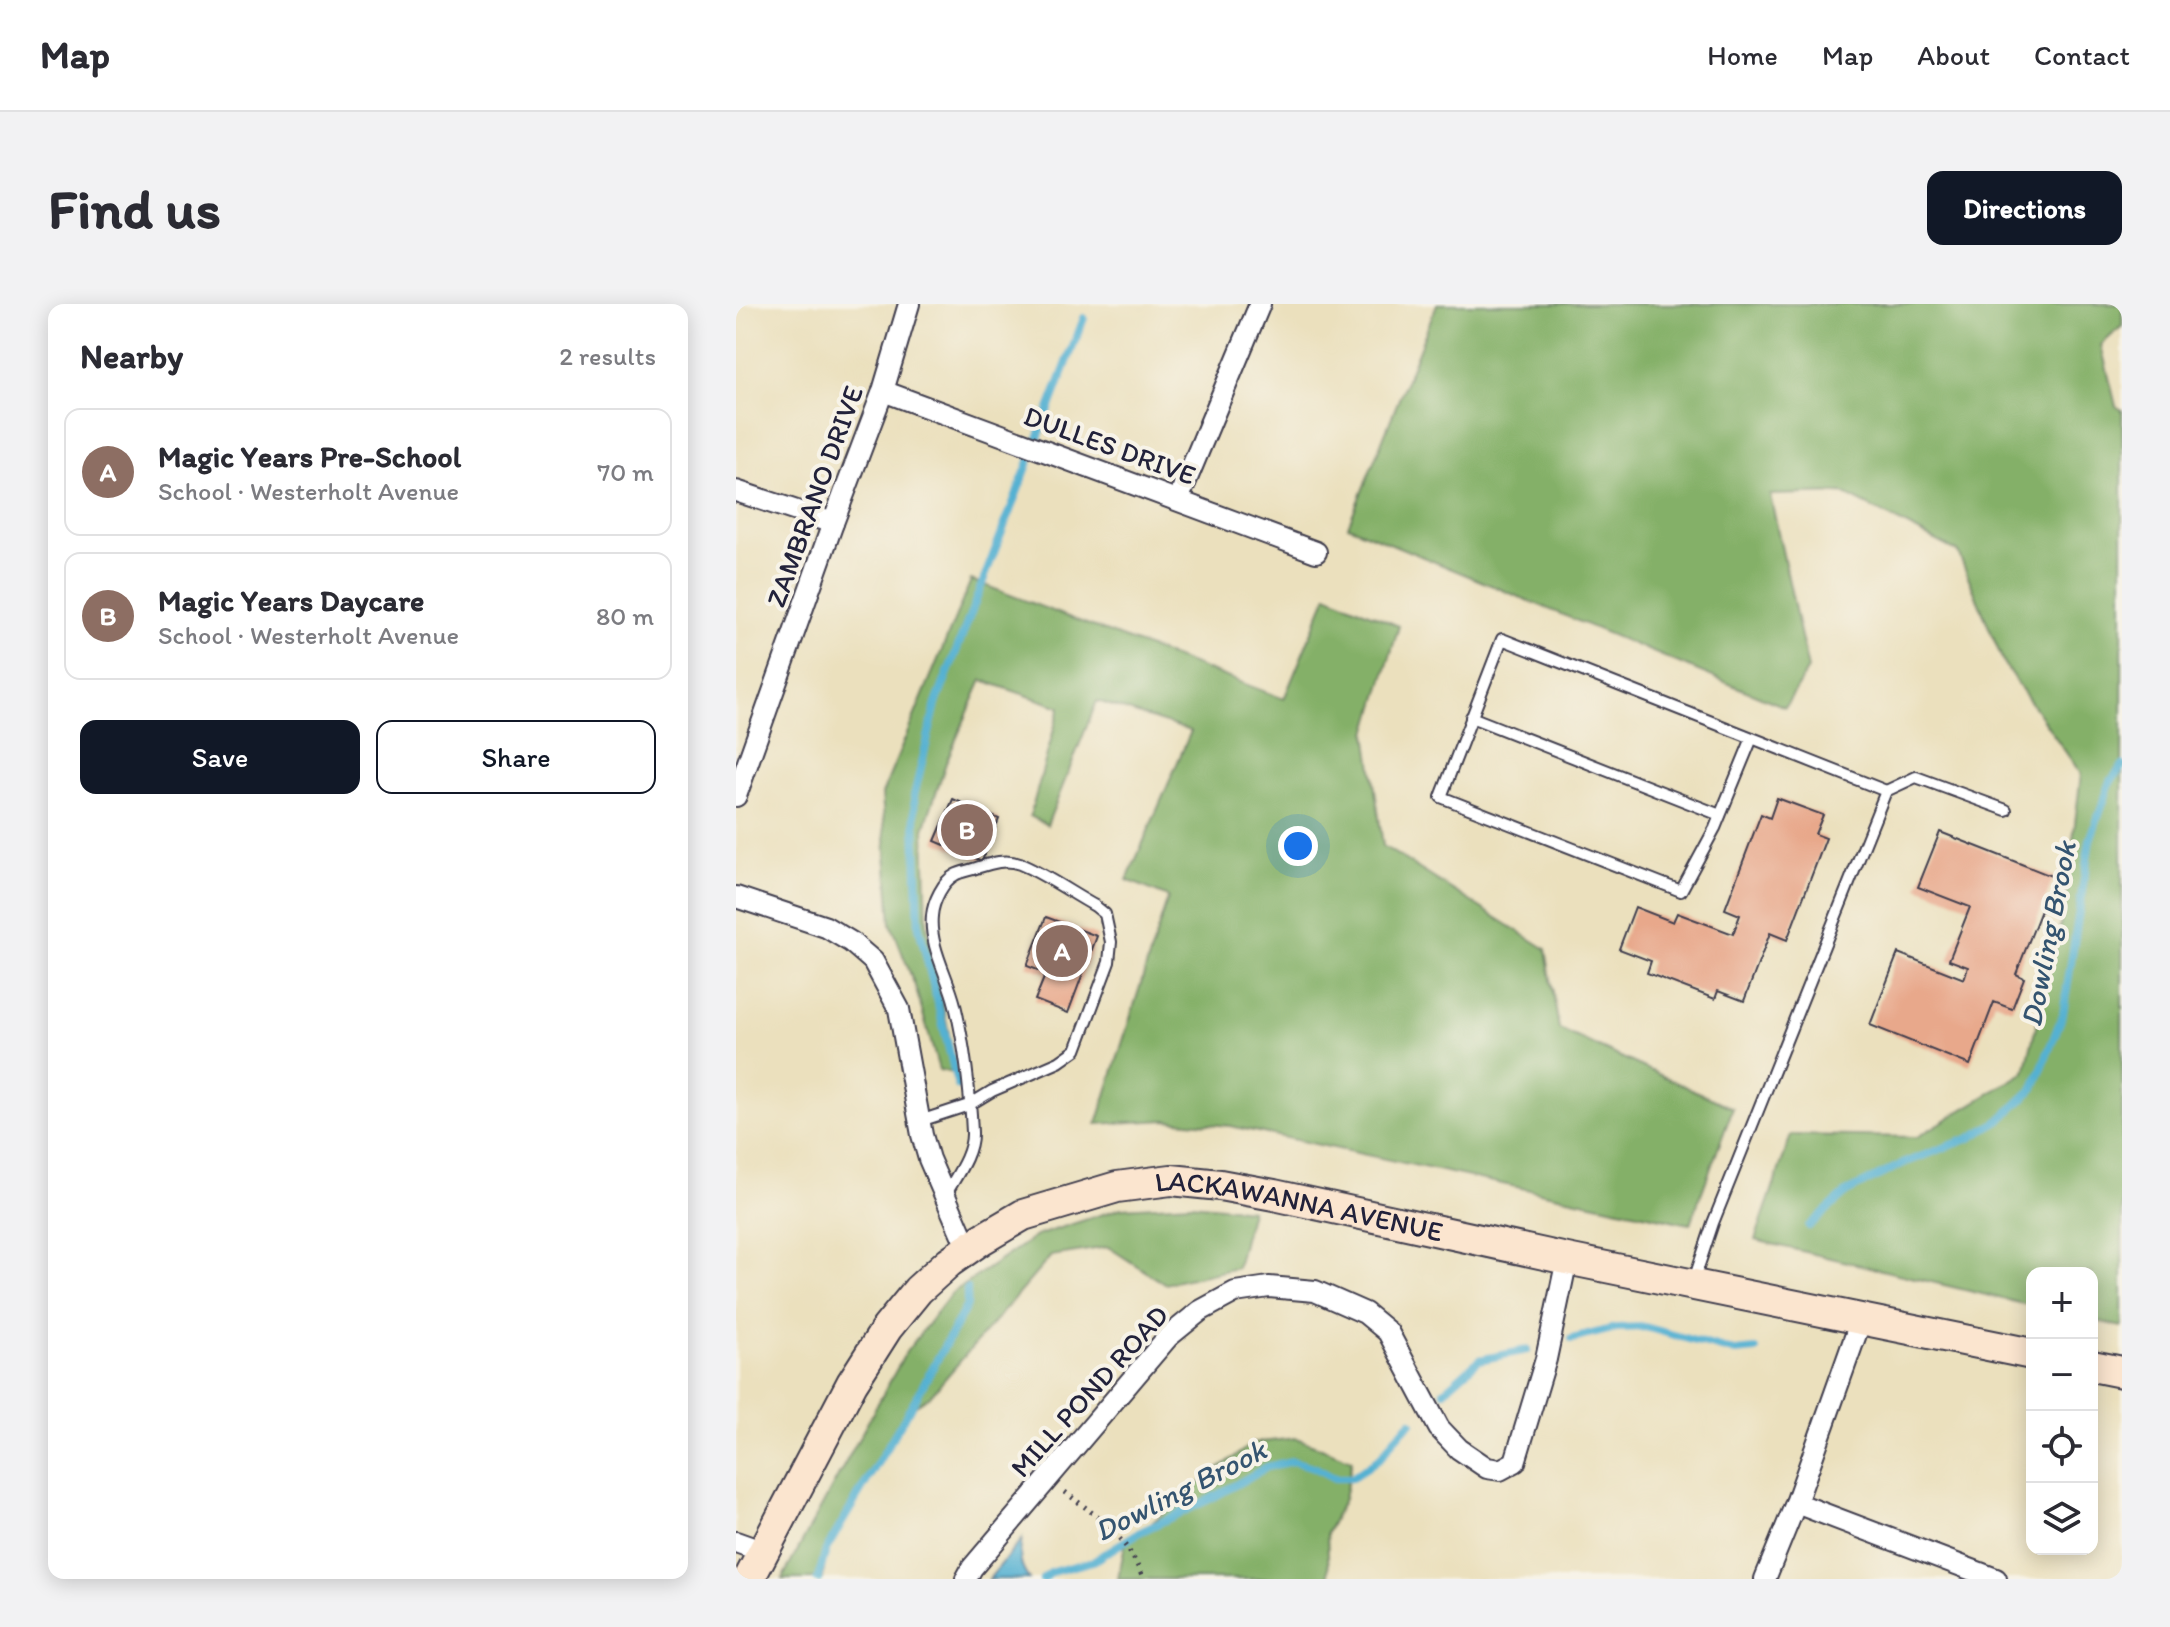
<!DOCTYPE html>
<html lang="en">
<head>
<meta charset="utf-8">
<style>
	:root { --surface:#fff; --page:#f2f2f3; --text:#2b2b33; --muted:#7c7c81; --line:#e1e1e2; --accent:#111827 }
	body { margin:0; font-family:Itim,sans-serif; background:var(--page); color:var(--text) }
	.controls { position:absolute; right:24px; bottom:24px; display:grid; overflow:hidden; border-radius:16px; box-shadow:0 4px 20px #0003 }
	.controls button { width:72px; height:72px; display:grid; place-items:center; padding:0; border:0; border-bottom:2px solid var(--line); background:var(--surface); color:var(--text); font:40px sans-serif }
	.you { position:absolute; left:562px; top:542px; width:28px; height:28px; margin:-20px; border:6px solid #fff; border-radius:50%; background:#1a73e8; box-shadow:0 0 0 12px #1a73e833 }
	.badge { display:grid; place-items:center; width:52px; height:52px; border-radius:50%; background:var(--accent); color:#fff; font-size:26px; font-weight:700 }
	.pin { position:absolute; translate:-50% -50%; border:4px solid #fff; box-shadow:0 2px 8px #0006 }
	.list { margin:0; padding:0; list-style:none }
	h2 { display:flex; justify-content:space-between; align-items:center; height:104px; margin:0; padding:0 32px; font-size:34px }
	h2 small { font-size:26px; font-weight:400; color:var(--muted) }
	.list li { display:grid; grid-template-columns:52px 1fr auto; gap:24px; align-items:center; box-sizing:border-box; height:128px; margin:0 16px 16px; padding:0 16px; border:2px solid var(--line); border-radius:16px }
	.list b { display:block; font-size:30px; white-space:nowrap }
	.list p { margin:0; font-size:26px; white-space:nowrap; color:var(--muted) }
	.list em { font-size:26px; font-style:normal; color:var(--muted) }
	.actions { display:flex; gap:16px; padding:24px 32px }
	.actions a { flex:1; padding:18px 0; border:2px solid var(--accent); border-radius:16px; text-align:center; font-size:28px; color:var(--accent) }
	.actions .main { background:var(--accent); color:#fff }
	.icon { flex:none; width:44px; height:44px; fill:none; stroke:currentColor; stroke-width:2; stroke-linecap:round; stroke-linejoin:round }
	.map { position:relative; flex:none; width:1386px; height:1275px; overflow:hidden; border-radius:16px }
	header { display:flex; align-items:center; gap:48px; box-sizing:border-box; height:112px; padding:0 40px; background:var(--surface); border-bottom:2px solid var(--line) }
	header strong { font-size:38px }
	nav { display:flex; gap:44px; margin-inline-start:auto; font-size:28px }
	.intro { display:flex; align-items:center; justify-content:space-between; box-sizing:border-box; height:192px; padding:0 48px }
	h1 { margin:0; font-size:56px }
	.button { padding:20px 36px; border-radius:16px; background:var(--accent); color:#fff; font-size:28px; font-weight:700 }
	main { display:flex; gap:48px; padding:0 48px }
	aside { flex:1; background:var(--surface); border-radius:16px; box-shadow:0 4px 20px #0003 }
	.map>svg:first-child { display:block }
</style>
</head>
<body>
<header>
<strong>Map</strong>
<nav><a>Home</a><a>Map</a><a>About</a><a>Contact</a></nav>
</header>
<div class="intro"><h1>Find us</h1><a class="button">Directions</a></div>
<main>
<aside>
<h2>Nearby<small>2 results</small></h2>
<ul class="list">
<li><span class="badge" style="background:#8d6e63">A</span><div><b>Magic Years Pre-School</b><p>School · Westerholt Avenue</p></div><em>70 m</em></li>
<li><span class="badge" style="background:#8d6e63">B</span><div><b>Magic Years Daycare</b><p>School · Westerholt Avenue</p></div><em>80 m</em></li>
</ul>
<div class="actions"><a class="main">Save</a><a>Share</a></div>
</aside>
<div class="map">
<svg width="1386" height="1275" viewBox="0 0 1386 1275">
	<rect width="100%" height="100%" fill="#f7f3e8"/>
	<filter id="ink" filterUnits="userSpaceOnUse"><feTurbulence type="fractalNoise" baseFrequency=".0125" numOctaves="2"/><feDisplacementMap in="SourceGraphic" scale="16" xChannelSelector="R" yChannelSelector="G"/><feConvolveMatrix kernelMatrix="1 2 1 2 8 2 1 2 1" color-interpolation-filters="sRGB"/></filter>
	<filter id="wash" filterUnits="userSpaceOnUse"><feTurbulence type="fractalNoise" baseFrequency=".006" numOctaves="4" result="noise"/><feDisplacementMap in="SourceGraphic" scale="32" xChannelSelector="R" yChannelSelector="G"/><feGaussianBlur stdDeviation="1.8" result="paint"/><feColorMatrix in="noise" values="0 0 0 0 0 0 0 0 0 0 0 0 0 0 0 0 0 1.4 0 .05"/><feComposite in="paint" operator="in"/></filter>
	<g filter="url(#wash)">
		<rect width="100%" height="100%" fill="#ebe0bd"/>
		<g fill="#84b067" stroke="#536951" stroke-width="2">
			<polygon points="701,0 1386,0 1386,22 1365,41 1380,102 1386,106 1386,1023 1356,1016 1356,969 1296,969 1296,1002 1019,936 1055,831 1181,833 1289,768 1329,601 1345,470 1268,360 1222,248 1107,189 1034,191 1072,365 1049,403 612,222"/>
			<polygon points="235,276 548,395 591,291 663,322 631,429 647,542 810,645 823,725 997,804 954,920 494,822 431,816 361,820 432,593 391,576 455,427 361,397 311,521 294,512 324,403 246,376 211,456 188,525 191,622 221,770 203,766 179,682 155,620 146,490"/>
			<polygon points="455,900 515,906 501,964 429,980 372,943 315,952 194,1092 174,1105 90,1246 87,1275 46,1275 170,1048 216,989 300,932 385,904"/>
			<polygon points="560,1134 616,1156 608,1195 591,1229 593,1271 596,1275 382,1275 389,1241 470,1174 517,1139"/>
		</g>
		<path fill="#54b1d2" stroke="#3b6a86" stroke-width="2" d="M286,1235C283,1252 283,1262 293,1275H253Z"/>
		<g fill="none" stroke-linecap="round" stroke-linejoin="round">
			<g stroke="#54b1d2" stroke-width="8">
				<polyline points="222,782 183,623 178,492 200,400 348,14"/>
				<polyline points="1073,922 1111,888 1168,859 1234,834 1263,817 1298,784 1327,710 1354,536 1375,477 1386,462"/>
				<polyline points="836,1035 880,1024 909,1023 999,1048 1020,1046"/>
				<polyline points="708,1087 743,1056 791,1046"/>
				<polyline points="82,1275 90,1246 180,1094 231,1001 231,985"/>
				<polyline points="307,1275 316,1268 357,1257 402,1229 476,1194 531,1163 556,1157 578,1163 598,1174 616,1174 645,1153 659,1134 675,1118"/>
			</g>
		</g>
		<g id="blocks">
			<g fill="#e8a88b">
				<polygon points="1041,494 1087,511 1079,530 1090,534 1051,636 1034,629 1008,697 982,687 979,695 911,669 915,657 883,645 899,603 937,618 941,609 997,630 1004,611 989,605 1025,510 1034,514"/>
				<polygon points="217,495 263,515 246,557 199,537"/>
				<polygon points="1204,528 1318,573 1280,670 1288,674 1276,705 1258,698 1234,761 1134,721 1162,649 1228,675 1232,663 1213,656 1234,603 1182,583"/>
				<polygon points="310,613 361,632 332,709 299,696 310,669 291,662"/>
			</g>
		</g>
	</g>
	<g filter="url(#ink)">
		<use href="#blocks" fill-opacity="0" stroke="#403e4e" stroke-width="2"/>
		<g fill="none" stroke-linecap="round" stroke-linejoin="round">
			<defs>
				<g id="lane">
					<polyline points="735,413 984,511"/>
					<polyline points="1150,487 1180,473 1270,506"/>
					<path d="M184,817L233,801L256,787L323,758L340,746L373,658L375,638L369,610L359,602C337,590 307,569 284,560C267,554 253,560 237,565C231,567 224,568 219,571C207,577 197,598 196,612C193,642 212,672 219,701C229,743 234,786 236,828C237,850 220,872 210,890"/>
					<polyline points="957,979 977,919 1150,487 766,335 705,493 945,587 979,524 1016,434"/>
				</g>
				<g id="street">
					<polyline points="147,87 580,248"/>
					<polyline points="0,187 97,219"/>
					<polyline points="442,196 524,0"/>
					<polyline points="0,492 97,219 147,87 173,0"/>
					<polyline points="0,593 90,623 115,638 137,657 163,705 186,831 193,855 232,945"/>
					<polyline points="1060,1199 1260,1275"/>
					<polyline points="0,1238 28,1248"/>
					<polyline points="230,1275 236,1264 432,1033 464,1007 499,988 533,983 579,987 629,1009 652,1028 703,1124 723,1145 751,1164 764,1166 779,1158 810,1055 831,955"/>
					<polyline points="1029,1275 1060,1199 1125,1016"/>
				</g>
				<g id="secondary">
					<polyline points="1356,1062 1386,1068"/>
					<path id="s1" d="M13,1275L116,1079L151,1024L182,986L213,958L246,935L287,911L381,883L435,876L484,881L538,891L831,955L1296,1050"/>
				</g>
			</defs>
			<use href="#lane" stroke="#403e4e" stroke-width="14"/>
			<use href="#street" stroke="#403e4e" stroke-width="24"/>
			<use href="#secondary" stroke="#403e4e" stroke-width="34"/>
			<path stroke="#403e4e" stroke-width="5" stroke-dasharray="2 6" stroke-linecap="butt" d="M329,1188C362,1213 392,1233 407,1275"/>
			<use href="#lane" stroke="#fff" stroke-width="10"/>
			<use href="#street" stroke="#fff" stroke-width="20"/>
			<use href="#secondary" stroke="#fbe5cf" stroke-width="30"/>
		</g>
	</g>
	<g text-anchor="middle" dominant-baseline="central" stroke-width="8" stroke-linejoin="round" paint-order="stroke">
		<g font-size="28" fill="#22223b" stroke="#f7f3e8">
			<text transform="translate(374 141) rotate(20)">DULLES DRIVE</text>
			<text transform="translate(78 192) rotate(-70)">ZAMBRANO DRIVE</text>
			<text stroke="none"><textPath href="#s1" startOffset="748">LACKAWANNA AVENUE</textPath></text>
			<text transform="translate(353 1087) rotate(-48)">MILL POND ROAD</text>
		</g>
		<g font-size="30" font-style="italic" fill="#345470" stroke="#f7f3e8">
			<text transform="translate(1312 630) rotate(-79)">Dowling Brook</text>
			<text transform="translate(444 1186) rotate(-27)">Dowling Brook</text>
		</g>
	</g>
</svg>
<div class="controls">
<button>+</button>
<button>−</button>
<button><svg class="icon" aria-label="locate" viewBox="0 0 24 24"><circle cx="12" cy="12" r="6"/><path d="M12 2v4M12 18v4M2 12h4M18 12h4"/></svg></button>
<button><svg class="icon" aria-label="layers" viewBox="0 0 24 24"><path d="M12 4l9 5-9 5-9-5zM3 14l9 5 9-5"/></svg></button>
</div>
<div class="you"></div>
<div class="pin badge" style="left:326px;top:647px;background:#8d6e63">A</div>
<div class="pin badge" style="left:231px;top:526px;background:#8d6e63">B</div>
</div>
</main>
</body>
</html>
